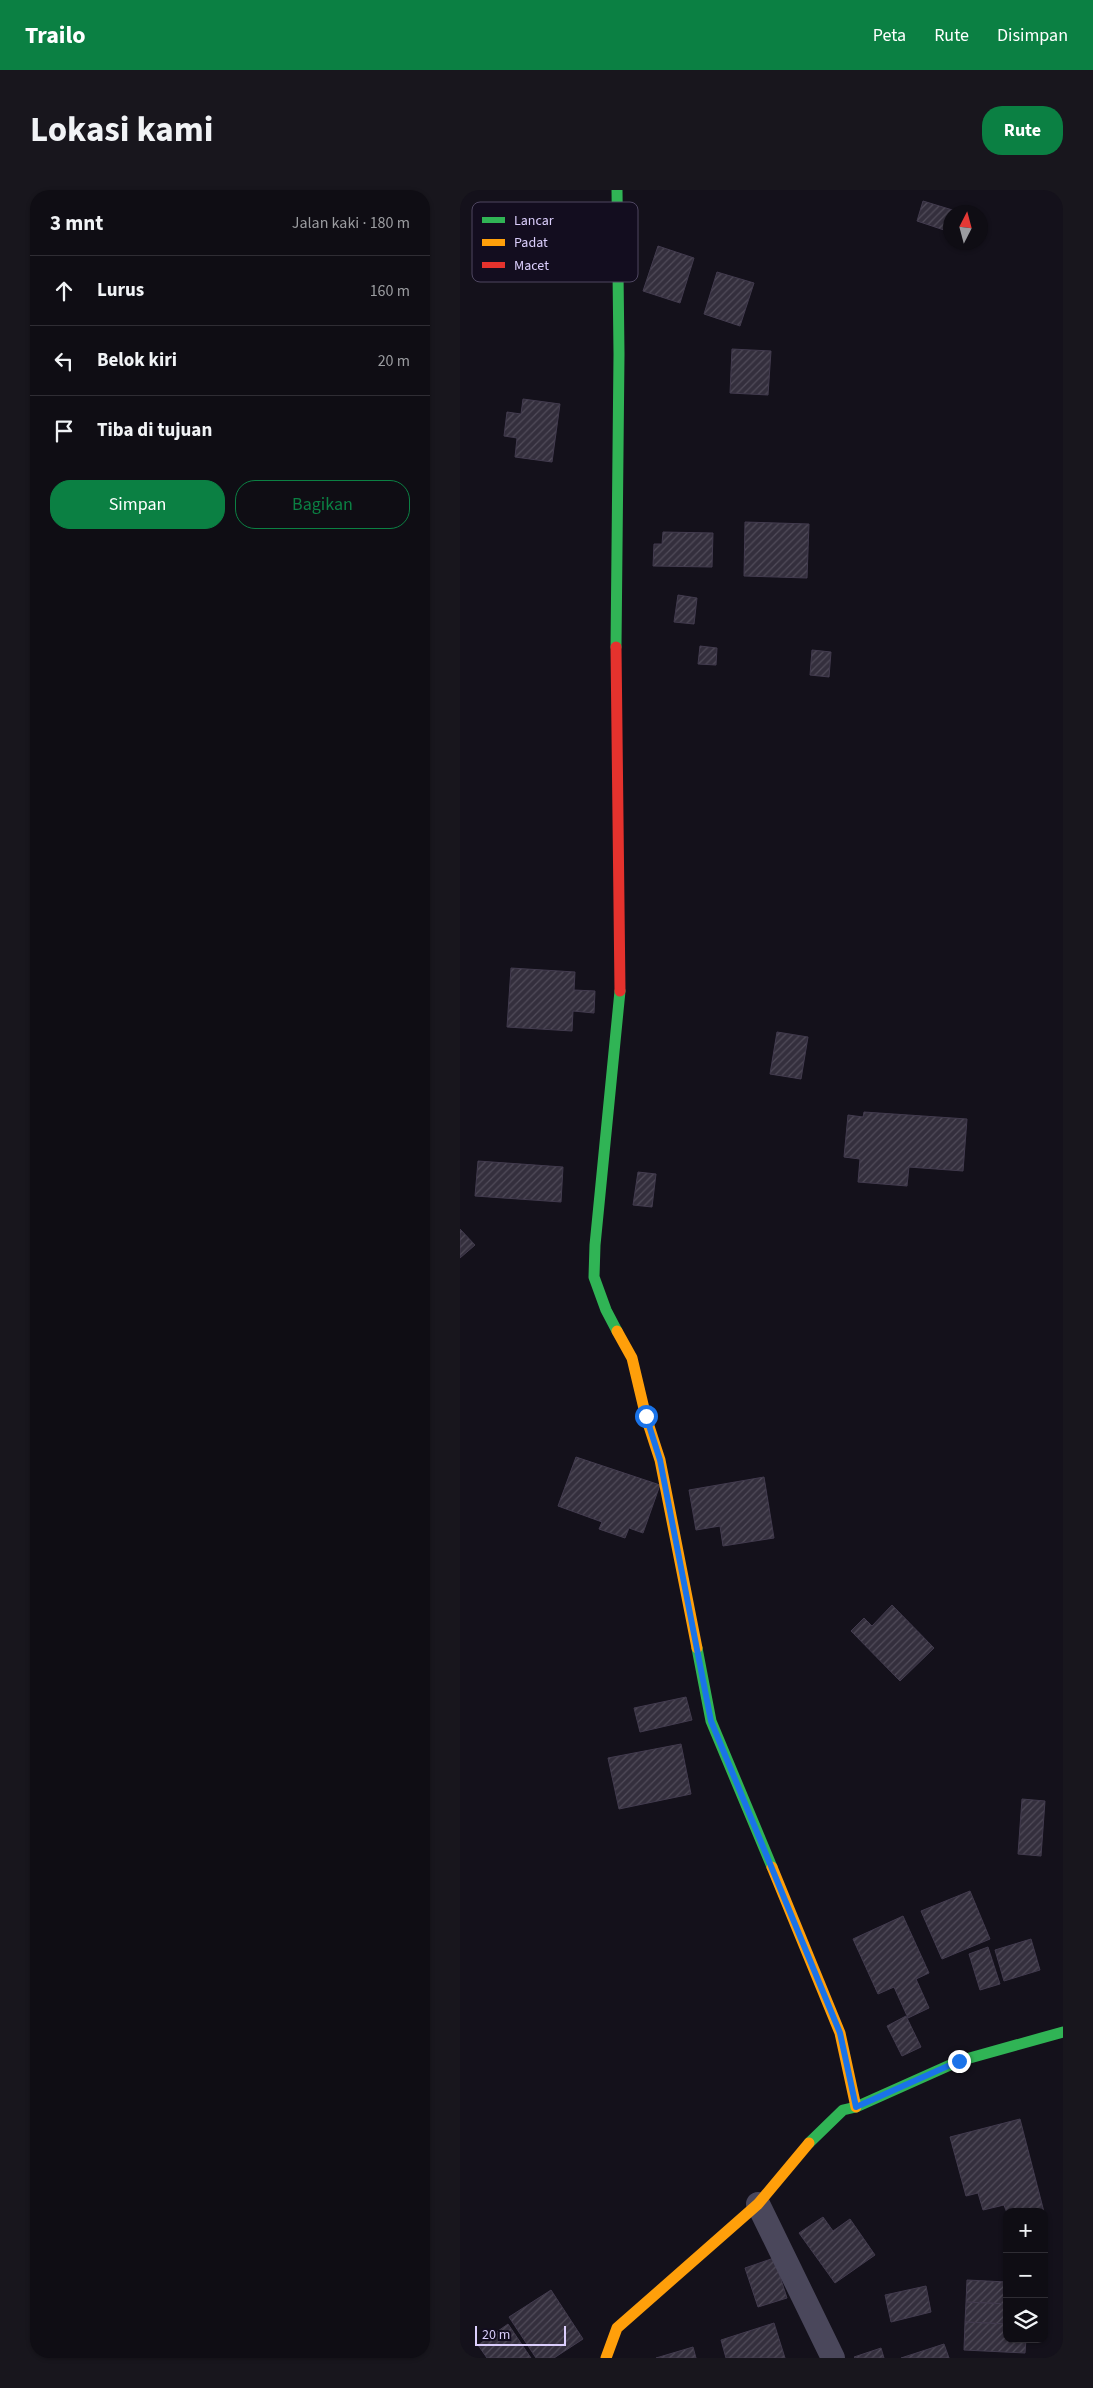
<!DOCTYPE html>
<html lang="id">
<head>
<meta charset="utf-8">
<style>
	:root { --surface:#0f0d14; --page:#18161d; --text:#f1f3f6; --muted:#9b9ca0; --line:#2f2d34; --accent:#0b8043 }
	body { margin:0; font-family:"Source Sans 3",sans-serif; background:var(--page); color:var(--text) }
	.controls { position:absolute; right:15px; bottom:15px; display:grid; overflow:hidden; border-radius:10px; box-shadow:0 1px 4px #0004 }
	.controls button { width:45px; height:45px; display:grid; place-items:center; padding:0; border:0; border-bottom:1px solid var(--line); background:var(--surface); color:var(--text); font:25px sans-serif }
	.compass { position:absolute; left:483px; top:15px; width:45px; height:45px; border-radius:50%; background:var(--surface); box-shadow:0 1px 4px #0004; rotate:6deg }
	.scale { position:absolute; left:15px; bottom:12px; width:91px; box-sizing:border-box; padding-left:5px; border:2px solid #dbcefc; border-top:0; font-size:14px; line-height:18px; white-space:nowrap; color:#dbcefc; -webkit-text-stroke:4px #130d1f; paint-order:stroke }
	.stop { position:absolute; width:15px; height:15px; margin:-11px; border:4px solid #1a73e8; border-radius:50%; background:#fff }
	.stop.end { background:#1a73e8; border-color:#fff; box-shadow:0 1px 5px #0008 }
	.list { margin:0; padding:0; list-style:none }
	h2 { display:flex; justify-content:space-between; align-items:center; height:65px; margin:0; padding:0 20px; font-size:21px }
	h2 small { font-size:16px; font-weight:400; color:var(--muted) }
	.list li { display:grid; grid-template-columns:32px 1fr auto; gap:15px; align-items:center; box-sizing:border-box; height:70px; padding:0 20px; border-top:1px solid var(--line) }
	.list b { display:block; font-size:19px; white-space:nowrap }
	.list em { font-size:16px; font-style:normal; color:var(--muted) }
	.actions { display:flex; gap:10px; padding:15px 20px }
	.actions a { flex:1; padding:11px 0; border:1px solid var(--accent); border-radius:20px; text-align:center; font-size:18px; color:var(--accent) }
	.actions .main { background:var(--accent); color:#fff }
	.icon { flex:none; width:28px; height:28px; fill:none; stroke:currentColor; stroke-width:2; stroke-linecap:round; stroke-linejoin:round }
	.map { position:relative; flex:none; width:603px; height:2168px; overflow:hidden; border-radius:20px }
	header { display:flex; align-items:center; gap:30px; box-sizing:border-box; height:70px; padding:0 25px; background:var(--accent); color:#fff }
	header strong { font-size:24px }
	nav { display:flex; gap:28px; margin-inline-start:auto; font-size:18px }
	.intro { display:flex; align-items:center; justify-content:space-between; box-sizing:border-box; height:120px; padding:0 30px }
	h1 { margin:0; font-size:35px }
	.button { padding:12px 22px; border-radius:20px; background:var(--accent); color:#fff; font-size:18px; font-weight:700 }
	main { display:flex; gap:30px; padding:0 30px }
	aside { flex:1; background:var(--surface); border-radius:20px; box-shadow:0 1px 4px #0004 }
	.map>svg:first-child { display:block }
</style>
</head>
<body>
<header>
<strong>Trailo</strong>
<nav><a>Peta</a><a>Rute</a><a>Disimpan</a></nav>
</header>
<div class="intro"><h1>Lokasi kami</h1><a class="button">Rute</a></div>
<main>
<aside>
<h2>3 mnt<small>Jalan kaki · 180 m</small></h2>
<ul class="list">
<li><svg class="icon" aria-label="ahead" viewBox="0 0 24 24"><path d="M12 20V5M6 11l6-6 6 6"/></svg><div><b>Lurus</b></div><em>160 m</em></li>
<li><svg class="icon" aria-label="left" viewBox="0 0 24 24"><path d="M17 20v-9H6M10 6l-5 5 5 5"/></svg><div><b>Belok kiri</b></div><em>20 m</em></li>
<li><svg class="icon" aria-label="arrive" viewBox="0 0 24 24"><path d="M6 21V4h12l-3 4 3 4H6"/></svg><div><b>Tiba di tujuan</b></div></li>
</ul>
<div class="actions"><a class="main">Simpan</a><a>Bagikan</a></div>
</aside>
<div class="map">
<svg width="603" height="2168" viewBox="0 0 603 2168">
	<defs>
		<pattern id="building-hatch" width="6" height="6" patternUnits="userSpaceOnUse" patternTransform="scale(1.25)"><rect width="6" height="6" fill="#342f3d"/><path d="M-1 1l2-2M0 6l6-6M5 7l2-2" fill="none" stroke="#514c5a"/></pattern>
	</defs>
	<rect width="100%" height="100%" fill="#14111b"/>
	<g fill="url(#building-hatch)" stroke="#423b4e">
		<polygon points="463,11 499,22 490,22 490,42 457,31"/>
		<polygon points="198,56 234,68 220,113 183,101"/>
		<polygon points="257,82 294,93 280,136 244,124"/>
		<polygon points="272,159 311,161 308,205 270,203"/>
		<polygon points="63,209 100,214 92,272 55,267 57,248 44,246 47,222 61,224"/>
		<polygon points="285,332 349,334 347,388 284,386"/>
		<polygon points="203,342 253,343 252,377 193,376 194,354 202,354"/>
		<polygon points="218,405 237,408 234,434 214,432"/>
		<polygon points="240,456 257,458 256,475 238,474"/>
		<polygon points="352,460 371,462 369,487 350,485"/>
		<polygon points="51,778 115,782 114,800 135,801 134,823 113,821 112,841 47,837"/>
		<polygon points="317,842 348,847 341,889 310,884"/>
		<polygon points="404,922 507,929 503,981 449,977 447,996 398,992 400,969 384,967 388,925 403,927"/>
		<polygon points="18,971 103,977 101,1012 15,1006"/>
		<polygon points="178,982 196,984 192,1017 173,1015"/>
		<polygon points="0,1039 15,1055 0,1068"/>
		<polygon points="116,1267 200,1295 183,1343 169,1338 165,1348 139,1339 142,1332 98,1316"/>
		<polygon points="304,1287 314,1348 263,1356 260,1336 236,1340 229,1300"/>
		<polygon points="432,1415 474,1458 440,1491 391,1441 404,1428 412,1436"/>
		<polygon points="226,1507 232,1530 180,1542 174,1518"/>
		<polygon points="221,1554 231,1604 159,1619 148,1568"/>
		<polygon points="562,1609 585,1611 581,1666 558,1664"/>
		<polygon points="510,1701 530,1749 482,1769 461,1721"/>
		<polygon points="443,1726 469,1783 456,1789 469,1818 448,1828 434,1797 418,1804 393,1749"/>
		<polygon points="571,1749 580,1780 544,1791 535,1760"/>
		<polygon points="528,1757 540,1794 520,1800 509,1764"/>
		<polygon points="446,1826 461,1857 442,1866 427,1836"/>
		<polygon points="560,1929 584,2022 547,2023 544,2015 523,2020 518,2003 506,2006 490,1947"/>
		<polygon points="363,2027 373,2041 390,2029 415,2065 375,2093 339,2043"/>
		<polygon points="314,2068 327,2108 298,2117 285,2078"/>
		<polygon points="507,2090 547,2092 547,2114 506,2112"/>
		<polygon points="466,2096 471,2122 431,2132 425,2105"/>
		<polygon points="91,2100 123,2149 94,2168 76,2168 49,2127"/>
		<polygon points="506,2112 547,2114 547,2134 505,2132"/>
		<polygon points="505,2132 547,2134 547,2149 566,2149 565,2163 504,2160"/>
		<polygon points="314,2133 325,2168 266,2168 261,2150"/>
		<polygon points="48,2134 71,2168 27,2168 18,2155"/>
		<polygon points="484,2154 489,2168 441,2168"/>
		<polygon points="233,2157 236,2168 196,2168"/>
		<polygon points="421,2158 424,2168 395,2168 394,2167"/>
	</g>
	<g fill="none" stroke-linecap="round" stroke-linejoin="round">
		<polyline stroke="#4a475b" stroke-width="24" points="298,2014 373,2168"/>
		<g stroke="#30b455" stroke-width="11">
			<polyline points="156,457 159,164 157,0"/>
			<polyline points="157,1141 146,1120 134,1087 135,1055 160,801"/>
			<polyline points="237,1458 251,1531 312,1677"/>
			<polyline points="349,1953 383,1920 396,1917 499,1871 603,1842"/>
		</g>
		<g stroke="#ff9f0a" stroke-width="11">
			<polyline points="157,1141 172,1168 186,1227 200,1270 237,1458"/>
			<polyline points="312,1677 380,1843 396,1917"/>
			<polyline points="146,2168 157,2138 298,2014 349,1953"/>
		</g>
		<polyline stroke="#e5322d" stroke-width="11" points="156,457 160,801"/>
	</g>
	<g fill="none" stroke-linecap="round" stroke-linejoin="round">
		<polyline stroke="#1a73e8" stroke-width="6" points="186,1226 200,1270 251,1531 380,1843 396,1917 499,1871"/>
	</g>
	<rect x="12" y="12" width="166" height="80" rx="8" fill="#130d1f" stroke="#4f4761" stroke-width="1"/>
	<rect x="22" y="27" width="23" height="6" fill="#30b455"/>
	<rect x="22" y="49" width="23" height="7" fill="#ff9f0a"/>
	<rect x="22" y="72" width="23" height="6" fill="#e5322d"/>
	<g font-size="14" fill="#dbcefc">
		<text x="54" y="35">Lancar</text>
		<text x="54" y="57">Padat</text>
		<text x="54" y="80">Macet</text>
	</g>
</svg>
<div class="controls">
<button>+</button>
<button>−</button>
<button><svg class="icon" aria-label="layers" viewBox="0 0 24 24"><path d="M12 4l9 5-9 5-9-5zM3 14l9 5 9-5"/></svg></button>
</div>
<svg class="compass" viewBox="-18 -18 36 36"><path d="M0-13l5 13h-10z" fill="#e53935"/><path d="M0 13l5-13h-10z" fill="#9b9ca0"/></svg>
<div class="scale">20 m</div>
<div class="stop" style="left:186px;top:1226px"></div>
<div class="stop end" style="left:499px;top:1871px"></div>
</div>
</main>
</body>
</html>
